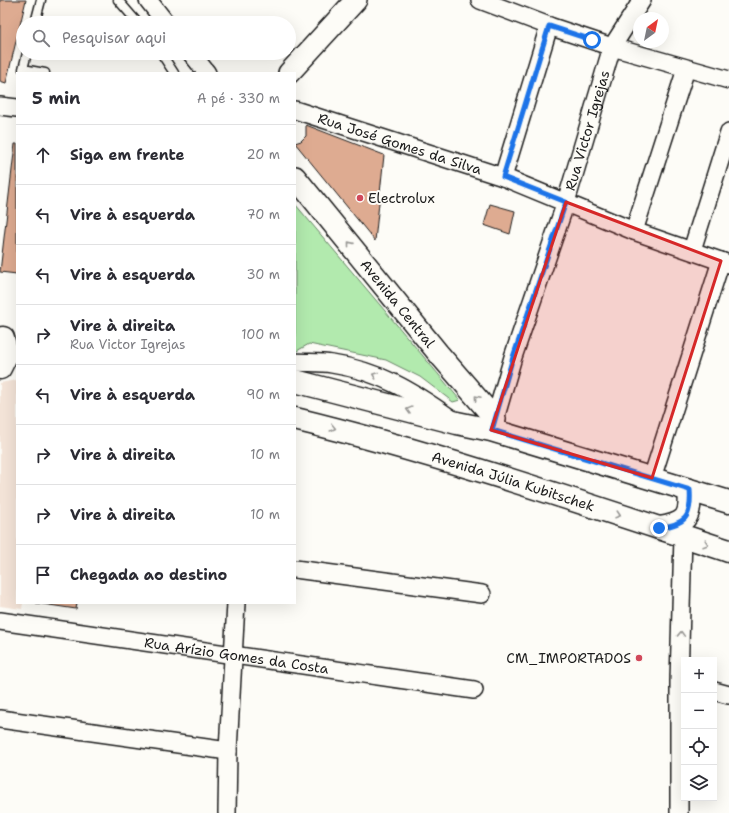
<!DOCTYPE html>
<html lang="pt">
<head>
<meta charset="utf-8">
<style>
	:root { --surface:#fff; --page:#f7f7f7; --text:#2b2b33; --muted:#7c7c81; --line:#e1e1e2 }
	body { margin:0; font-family:"Shantell Sans",sans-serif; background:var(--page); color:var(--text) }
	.controls { position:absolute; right:12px; bottom:12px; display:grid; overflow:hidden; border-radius:0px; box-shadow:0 4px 16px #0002 }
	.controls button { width:36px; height:36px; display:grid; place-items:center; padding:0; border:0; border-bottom:1px solid var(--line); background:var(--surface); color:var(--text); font:20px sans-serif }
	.compass { position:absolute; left:633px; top:12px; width:36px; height:36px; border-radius:50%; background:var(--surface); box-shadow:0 4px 16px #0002; rotate:33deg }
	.stop { position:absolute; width:12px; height:12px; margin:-9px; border:3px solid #1a73e8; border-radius:50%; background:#fff }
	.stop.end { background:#1a73e8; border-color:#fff; box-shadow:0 1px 4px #0008 }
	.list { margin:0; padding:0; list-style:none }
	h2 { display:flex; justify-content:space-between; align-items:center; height:52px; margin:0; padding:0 16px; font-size:17px }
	h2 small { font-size:13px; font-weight:400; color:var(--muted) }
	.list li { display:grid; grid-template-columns:26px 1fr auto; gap:12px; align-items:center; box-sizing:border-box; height:60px; padding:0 16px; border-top:1px solid var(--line) }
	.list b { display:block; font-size:15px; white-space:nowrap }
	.list p { margin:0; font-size:13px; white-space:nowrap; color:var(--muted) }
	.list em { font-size:13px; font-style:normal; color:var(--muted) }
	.icon { flex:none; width:22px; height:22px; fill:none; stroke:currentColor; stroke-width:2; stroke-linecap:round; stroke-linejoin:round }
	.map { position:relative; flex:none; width:729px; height:813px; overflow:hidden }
	.search { position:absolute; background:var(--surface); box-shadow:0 4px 16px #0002; left:16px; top:16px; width:280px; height:44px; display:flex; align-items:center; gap:10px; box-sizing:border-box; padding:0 14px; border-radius:22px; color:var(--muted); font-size:15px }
	.panel { position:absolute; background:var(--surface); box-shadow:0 4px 16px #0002; left:16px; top:72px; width:280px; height:532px; border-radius:0px }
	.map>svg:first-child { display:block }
</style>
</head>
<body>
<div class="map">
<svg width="729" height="813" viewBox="0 0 729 813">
	<rect width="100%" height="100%" fill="#fdfcf7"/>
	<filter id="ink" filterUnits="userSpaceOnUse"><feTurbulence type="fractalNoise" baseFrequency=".025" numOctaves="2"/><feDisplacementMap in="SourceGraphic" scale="8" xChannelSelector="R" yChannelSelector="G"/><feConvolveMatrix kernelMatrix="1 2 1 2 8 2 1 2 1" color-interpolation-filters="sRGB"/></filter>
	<g filter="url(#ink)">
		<polygon fill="#f4e4d8" points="17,380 17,603 23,603 22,609 0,606 0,383"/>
		<polygon fill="#b2eaae" stroke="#678365" points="295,204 460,400 453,402 420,377 386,360 309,344 295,352"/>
		<g fill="#deab91" stroke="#1c1c1c">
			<polygon points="0,0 26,0 6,83 0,81"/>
			<polygon points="306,125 384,155 375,241 295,143 301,141 306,136"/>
			<polygon points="15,144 17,144 17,274 0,272"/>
			<polygon points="490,204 515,211 510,234 484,225"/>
			<polygon points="36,603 77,603 76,609"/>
		</g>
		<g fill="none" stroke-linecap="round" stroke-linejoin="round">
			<defs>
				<g id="service">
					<polyline points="118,0 138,23"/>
					<polyline points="35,23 41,0"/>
					<polyline points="27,53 23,69 45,73"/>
					<polyline points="161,53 174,73"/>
				</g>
				<g id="minor">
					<polyline points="148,0 166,23"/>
					<polyline points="480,0 549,26 612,47 729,80"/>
					<polyline points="191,53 207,73"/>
					<polyline points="0,106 17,108"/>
					<path id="s1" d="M295,110L503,177L634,231L729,264"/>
					<polyline points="503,177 549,26"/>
					<polyline points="634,231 686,69"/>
					<polyline points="692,250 729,132"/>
					<path d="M295,362C307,363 320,362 332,364C379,371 412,391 450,418"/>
					<path id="s2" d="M495,419L513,357L566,202L612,47L642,0"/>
					<polyline points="652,478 721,261"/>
					<polyline points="295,569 482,594"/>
					<path id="s3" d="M0,621L474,690"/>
					<polyline points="714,691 729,695"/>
					<polyline points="0,719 228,751"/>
					<polyline points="227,813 228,751 236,603"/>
					<polyline points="679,813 679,681 683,536"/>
				</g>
				<g id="tertiary">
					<polyline points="289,73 356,0"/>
					<path id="s4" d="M295,177L438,353L495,419L491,430"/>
				</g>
				<g id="primary">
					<polyline points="0,368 7,354 3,338"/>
					<polyline points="295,381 457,423 491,430 729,502"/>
					<path id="s5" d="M295,419C443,455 585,504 729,551"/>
					<path d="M659,528C685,524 692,518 689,490"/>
				</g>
			</defs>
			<use href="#service" stroke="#1c1c1c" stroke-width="11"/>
			<use href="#minor" stroke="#1c1c1c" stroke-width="20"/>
			<use href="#tertiary" stroke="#1c1c1c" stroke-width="24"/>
			<use href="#primary" stroke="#1c1c1c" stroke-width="25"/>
			<use href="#service" stroke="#fdfcf7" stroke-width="8"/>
			<use href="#minor" stroke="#fdfcf7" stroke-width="17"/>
			<use href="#tertiary" stroke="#fdfcf7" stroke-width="21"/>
			<use href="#primary" stroke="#fdfcf7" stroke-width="22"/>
		</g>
		<defs><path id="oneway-chevron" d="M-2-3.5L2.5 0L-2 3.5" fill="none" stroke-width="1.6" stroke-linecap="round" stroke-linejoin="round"/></defs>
		<g stroke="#989794">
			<use href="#oneway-chevron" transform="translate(350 244) rotate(-129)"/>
			<use href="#oneway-chevron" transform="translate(375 375) rotate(-160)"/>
			<use href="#oneway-chevron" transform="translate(477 398) rotate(-131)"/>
			<use href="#oneway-chevron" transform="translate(409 410) rotate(-165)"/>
			<use href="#oneway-chevron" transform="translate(333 428) rotate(14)"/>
			<use href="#oneway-chevron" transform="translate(618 515) rotate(18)"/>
			<use href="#oneway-chevron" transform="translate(706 544) rotate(18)"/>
			<use href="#oneway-chevron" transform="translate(681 634) rotate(-88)"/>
		</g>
	</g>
	<g fill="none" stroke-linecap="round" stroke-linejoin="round" filter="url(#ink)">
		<path stroke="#1a73e8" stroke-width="5" d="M592,40L549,26L503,177L566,202L513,357L492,430L690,490C692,518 685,524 659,528"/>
	</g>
	<path fill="#d62828" fill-opacity="0.2" stroke="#d62828" stroke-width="3" stroke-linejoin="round" d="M566,202L721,261L652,478L491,430Z"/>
	<g fill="#d1495b" stroke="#fdfcf7" stroke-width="1.5">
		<circle cx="360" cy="198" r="4"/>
		<circle cx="639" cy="658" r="4"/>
	</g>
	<g text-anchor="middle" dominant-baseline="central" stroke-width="4" stroke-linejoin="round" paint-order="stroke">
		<g font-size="14" fill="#1c1c1c" stroke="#fdfcf7">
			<text stroke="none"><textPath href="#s2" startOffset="303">Rua Victor Igrejas</textPath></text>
			<text stroke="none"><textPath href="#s1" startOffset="110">Rua José Gomes da Silva</textPath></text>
			<text stroke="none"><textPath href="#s4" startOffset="163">Avenida Central</textPath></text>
			<text stroke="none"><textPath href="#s5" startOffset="227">Avenida Júlia Kubitschek</textPath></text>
			<text stroke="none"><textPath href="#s3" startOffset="239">Rua Arízio Gomes da Costa</textPath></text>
		</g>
		<g font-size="14" fill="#1c1c1c" stroke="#fdfcf7" text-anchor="start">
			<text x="368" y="198">Electrolux</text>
			<text x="631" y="658" text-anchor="end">CM_IMPORTADOS</text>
		</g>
	</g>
</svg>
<div class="controls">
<button>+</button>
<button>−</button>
<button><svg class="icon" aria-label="locate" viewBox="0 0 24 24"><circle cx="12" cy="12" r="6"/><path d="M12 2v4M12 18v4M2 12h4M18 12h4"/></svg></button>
<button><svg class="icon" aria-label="layers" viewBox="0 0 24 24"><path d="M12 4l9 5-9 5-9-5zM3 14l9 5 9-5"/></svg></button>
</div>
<svg class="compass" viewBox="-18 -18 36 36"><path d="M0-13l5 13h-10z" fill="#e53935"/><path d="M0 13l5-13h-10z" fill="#7c7c81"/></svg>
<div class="stop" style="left:592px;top:40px"></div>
<div class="stop end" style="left:659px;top:528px"></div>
<div class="search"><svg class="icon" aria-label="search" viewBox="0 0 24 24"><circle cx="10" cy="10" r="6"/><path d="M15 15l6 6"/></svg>Pesquisar aqui</div>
<section class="panel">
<h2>5 min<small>A pé · 330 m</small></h2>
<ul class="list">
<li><svg class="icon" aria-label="ahead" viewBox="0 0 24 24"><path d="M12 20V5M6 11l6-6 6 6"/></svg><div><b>Siga em frente</b></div><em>20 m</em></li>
<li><svg class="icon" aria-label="left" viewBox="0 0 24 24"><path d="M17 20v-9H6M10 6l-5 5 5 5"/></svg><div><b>Vire à esquerda</b></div><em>70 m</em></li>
<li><svg class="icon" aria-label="left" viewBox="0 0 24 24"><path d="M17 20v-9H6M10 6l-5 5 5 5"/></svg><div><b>Vire à esquerda</b></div><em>30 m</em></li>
<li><svg class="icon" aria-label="right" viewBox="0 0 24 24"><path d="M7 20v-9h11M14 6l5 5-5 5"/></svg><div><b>Vire à direita</b><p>Rua Victor Igrejas</p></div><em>100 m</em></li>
<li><svg class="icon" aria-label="left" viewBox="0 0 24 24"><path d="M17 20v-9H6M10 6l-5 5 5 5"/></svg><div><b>Vire à esquerda</b></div><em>90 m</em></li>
<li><svg class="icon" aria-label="right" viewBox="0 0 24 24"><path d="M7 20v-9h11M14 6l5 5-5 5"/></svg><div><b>Vire à direita</b></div><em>10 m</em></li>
<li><svg class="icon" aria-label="right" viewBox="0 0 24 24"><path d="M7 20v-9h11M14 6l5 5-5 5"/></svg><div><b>Vire à direita</b></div><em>10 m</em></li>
<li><svg class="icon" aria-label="arrive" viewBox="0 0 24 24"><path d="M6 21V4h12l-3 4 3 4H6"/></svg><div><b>Chegada ao destino</b></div></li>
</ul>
</section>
</div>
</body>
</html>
